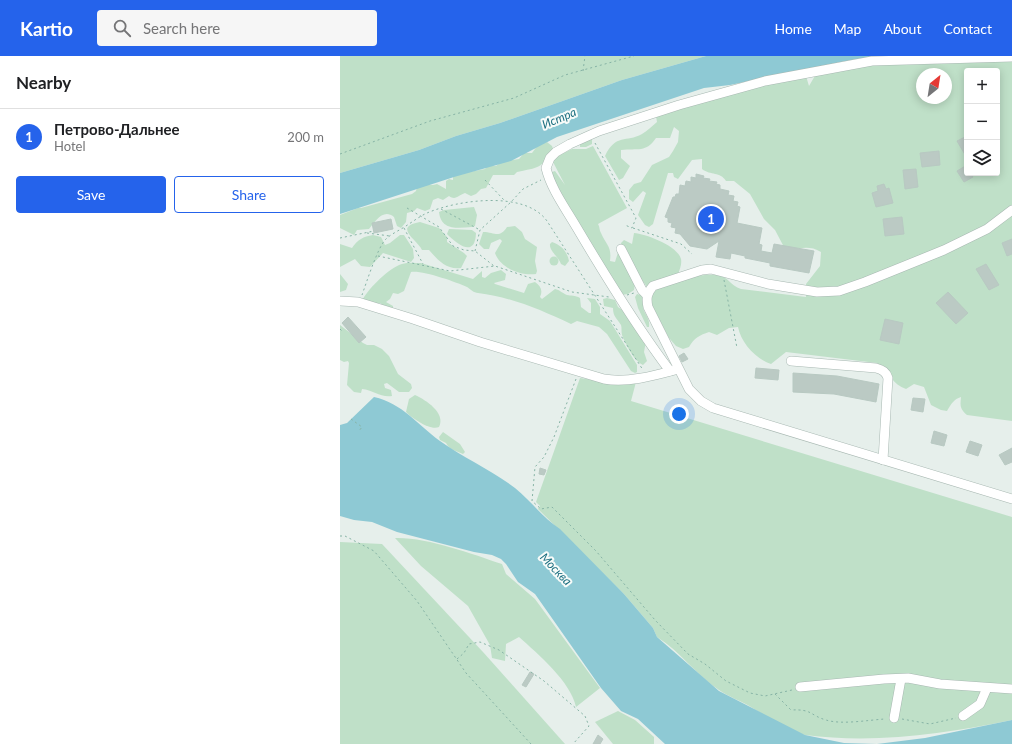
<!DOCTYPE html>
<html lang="en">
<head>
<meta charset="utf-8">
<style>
	:root { --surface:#fff; --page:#f6f6f6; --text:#202124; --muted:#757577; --line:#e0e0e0; --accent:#2563eb }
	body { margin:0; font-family:Lato,sans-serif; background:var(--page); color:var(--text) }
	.controls { position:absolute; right:12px; top:12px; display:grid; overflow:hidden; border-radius:4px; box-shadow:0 2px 10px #0003 }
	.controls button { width:36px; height:36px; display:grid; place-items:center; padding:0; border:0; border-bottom:1px solid var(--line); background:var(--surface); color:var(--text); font:20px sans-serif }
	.compass { position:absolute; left:576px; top:12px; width:36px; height:36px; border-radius:50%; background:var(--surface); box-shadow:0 2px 10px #0003; rotate:30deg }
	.you { position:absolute; left:339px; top:358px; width:14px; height:14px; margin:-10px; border:3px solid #fff; border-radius:50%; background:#1a73e8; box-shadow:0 0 0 6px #1a73e833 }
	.badge { display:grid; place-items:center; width:26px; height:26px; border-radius:50%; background:var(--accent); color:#fff; font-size:13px; font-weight:700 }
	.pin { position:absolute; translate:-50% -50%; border:2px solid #fff; box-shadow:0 1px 4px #0006 }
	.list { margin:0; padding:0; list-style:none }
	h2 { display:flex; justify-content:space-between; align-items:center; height:52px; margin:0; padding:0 16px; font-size:17px }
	h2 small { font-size:13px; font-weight:400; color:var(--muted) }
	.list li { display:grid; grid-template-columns:26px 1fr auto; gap:12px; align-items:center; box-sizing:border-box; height:56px; padding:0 16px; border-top:1px solid var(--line) }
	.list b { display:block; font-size:15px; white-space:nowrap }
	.list p { margin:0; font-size:13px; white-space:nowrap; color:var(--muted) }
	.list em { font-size:13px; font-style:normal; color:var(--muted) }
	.actions { display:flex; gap:8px; padding:12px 16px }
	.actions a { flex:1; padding:9px 0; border:1px solid var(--accent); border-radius:4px; text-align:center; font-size:14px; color:var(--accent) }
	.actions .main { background:var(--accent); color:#fff }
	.icon { flex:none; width:22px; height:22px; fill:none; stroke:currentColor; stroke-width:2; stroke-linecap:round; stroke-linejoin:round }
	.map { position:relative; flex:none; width:672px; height:688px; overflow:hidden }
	header { display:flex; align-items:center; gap:24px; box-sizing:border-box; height:56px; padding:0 20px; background:var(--accent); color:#fff }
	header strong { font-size:19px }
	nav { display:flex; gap:22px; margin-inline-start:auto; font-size:14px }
	.search { width:280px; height:36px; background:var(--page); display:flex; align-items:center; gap:10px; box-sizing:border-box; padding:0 14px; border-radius:4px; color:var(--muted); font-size:15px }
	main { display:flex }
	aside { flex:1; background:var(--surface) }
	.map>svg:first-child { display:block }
</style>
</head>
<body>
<header>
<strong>Kartio</strong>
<div class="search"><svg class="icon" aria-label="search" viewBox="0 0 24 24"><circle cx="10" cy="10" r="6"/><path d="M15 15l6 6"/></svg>Search here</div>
<nav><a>Home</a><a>Map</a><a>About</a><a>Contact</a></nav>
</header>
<main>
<aside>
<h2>Nearby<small></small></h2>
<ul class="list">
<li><span class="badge">1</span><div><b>Петрово-Дальнее</b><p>Hotel</p></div><em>200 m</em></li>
</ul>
<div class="actions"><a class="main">Save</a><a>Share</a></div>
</aside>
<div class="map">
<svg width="672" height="688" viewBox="0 0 672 688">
	<rect width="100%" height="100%" fill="#e6efeb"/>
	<g fill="#bfe0c8" fill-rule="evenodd">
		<polygon points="0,0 366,0 282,24 160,67 116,80 79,94 0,117"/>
		<path d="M672,4V365L627,359C620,353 620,350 621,341C614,343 611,348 607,355L601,354L591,349L584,331L574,328L566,333C553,329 548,315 537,307L446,296L431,308C416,303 401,287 398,271L389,272L377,279L369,276C360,279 354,282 349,291L343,293L336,290L329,282L312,250L310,238C321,226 365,215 381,220C390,223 390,229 401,233L466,241V228L480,210L481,196C468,188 459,194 445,193L435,174L424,163L410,138L394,125H386C380,115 371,120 362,113V103L352,104L338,123L334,121L333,117H328L313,168L309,171L305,169L298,159L306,137L303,135L293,146L289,143V134L294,128L301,126L312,109L329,101L333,95L338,86L339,75L334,71L330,82H316C306,97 298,92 281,94V102L290,110L283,122L279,124L265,100C276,77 286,87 302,78C307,75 312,70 317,66L316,60L431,26L466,20L469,30L476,18L539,6ZM627,15H657V117H627ZM582,18H606V42H582Z"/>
		<polygon points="252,82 252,88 246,91 240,91 240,86"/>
		<path d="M207,86L212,90L213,93C200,114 199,111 177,116L174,119H153L146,132L141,133L136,138L131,140L125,137C118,139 116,145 109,140L103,144L98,142L93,144L90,153L85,155L77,152L74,155L67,157L66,166L61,172L57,170L54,161C43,152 35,166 29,173L17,174L14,179L0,172V159L18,152H21L72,138L76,135L78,127L93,129L97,128L106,133V125L109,123L113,124V119L145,113L148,109L156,110L161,106L179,103L184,97H192L198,89Z"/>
		<path d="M253,90L287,152L258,168C260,171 259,174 261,177C266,189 272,190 270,205L275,206L281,187L284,184L292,188L294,177C306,178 338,190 341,203C342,208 340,213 338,218L307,231L297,217L294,234L288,238L281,239L265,214V210L261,207L218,136L212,116L215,115L225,129L213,106V102L232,93H246Z"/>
		<path d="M134,151L137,159L135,170L132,171C118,172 101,175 99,156L104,154Z"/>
		<path d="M80,166L99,172L107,181V186L124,197L127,200L121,212C106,214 98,204 89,194H82C78,184 52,171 80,166Z"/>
		<path d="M175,170L182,176L185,183L197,191L195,205L197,215L196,218C181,220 160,212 155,197L162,185L160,183L151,187L149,193H144L139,188L143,176C155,176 159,183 167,171Z"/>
		<path d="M109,173L132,174L136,177C135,202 118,189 107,178Z"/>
		<path d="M33,179L41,181L45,189L50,187L60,179H64L73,193L74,202L71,206L43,197L30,211L21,210L15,203L0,211V188L12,192C18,183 23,181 33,179Z"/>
		<path d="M212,186C221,189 227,195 229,205L225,210L221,208C219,201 209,195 210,188Z"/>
		<circle cx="214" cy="205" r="4.5"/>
		<path d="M81,207L133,223L142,215V221L145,222L151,217L161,214L166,218L165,224L154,227L155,228L184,237L188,228L195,226C201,230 203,235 200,241L202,243L215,233C220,234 222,237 227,239C231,240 235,239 240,242L241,251L249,257H251V247L247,242L255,243L260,251V258L270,265L297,309V316L295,317L291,315L267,278L259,271L237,265L231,268C201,254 171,241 138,237C134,237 130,233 127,231C116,226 82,214 71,216L64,235L58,238L53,237L50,243L46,246L53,250V252L48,254L40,247L35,249L23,243C29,232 50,211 62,208C68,206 75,207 81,207Z"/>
		<polygon points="0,218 8,228 6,234 0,236"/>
		<path d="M297,238L301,239C305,245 302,249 304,255C307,261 310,264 309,271H307L298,252L295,241Z"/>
		<path d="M267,242L275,244L278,251L285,256L306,285L304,296L307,305L303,309C294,305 286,289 282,279C281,275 282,272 281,269C277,262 273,261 273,252L264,250L263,243Z"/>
		<path d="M0,269L23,287L27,289H34L42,293L49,300L58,318L71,328L72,332L69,336H59L47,327L44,328L45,332L51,334L52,340C41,342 33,334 22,333L21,337L14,336L7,329L9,307L8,305L4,306L0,304Z"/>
		<path d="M240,322L274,327L296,326L291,345L672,461V664C605,678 534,688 465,679C446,674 428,661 411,651C401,645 389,641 379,634C356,619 340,595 317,581L313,572L284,538L198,453L200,450L196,446Z"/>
		<path d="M75,339C86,344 106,357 99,371C90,375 72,362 66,356L69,343Z"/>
		<path d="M103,376L120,388L125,396L123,398C117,395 109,394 106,387L100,384L99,381Z"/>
		<path d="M55,482C87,481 132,498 162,508L166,518L195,543L260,632L236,651C231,626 198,598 179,581L166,588L165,605L152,602L150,589L128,550L81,510Z"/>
		<polygon points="0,486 42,488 143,596 225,688 0,688"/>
		<polygon points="278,655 295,664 314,681 314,688 273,688 255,666"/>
	</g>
	<g fill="#8ec9d4">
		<polygon points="366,0 565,0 523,2 501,6 390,29 364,32 217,81 171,105 114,121 0,158 0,117 79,94 116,80 160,67 282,24"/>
		<path d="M34,341C62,347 78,369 100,385C124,402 151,414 175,432C191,445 203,462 220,473L284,538L313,572L317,581L379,635L465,679L504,687L537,688L585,682L672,664V688H325L298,663L281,655L261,632L195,538L178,526L166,508L161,503L152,499L134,496L57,476L32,466L14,464L0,460V369L7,367Z"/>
	</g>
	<g fill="#bbcac4" stroke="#b8c9c2">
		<polygon points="627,80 627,102 617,85"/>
		<polygon points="599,95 600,109 582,111 580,97"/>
		<polygon points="627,109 627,117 630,117 633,121 624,126 617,115"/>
		<polygon points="576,113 578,131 565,133 563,114"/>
		<polygon points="356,118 364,120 363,122 370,123 369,125 377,126 376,128 380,129 380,133 389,135 388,139 394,140 393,145 398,146 397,150 400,151 397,167 422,172 419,188 422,189 421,195 432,197 434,188 474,195 469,217 430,210 430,207 405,202 405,200 391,197 390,203 376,201 379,185 367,193 350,190 340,178 335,177 336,172 331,171 332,167 328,166 328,162 325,161 333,141 335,141 336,138 339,138 340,129 345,130 346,125 351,126 351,121 356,122"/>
		<polygon points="544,128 546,133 549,132 553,147 536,151 532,137 538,135 537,130"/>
		<polygon points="562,161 564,178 545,180 543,163"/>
		<polygon points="51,163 53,173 34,177 32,167"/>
		<polygon points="672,183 672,198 667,200 662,187"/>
		<polygon points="646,208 659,229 649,234 636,213"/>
		<polygon points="608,236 628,257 616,268 596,247"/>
		<polygon points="8,261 26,281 19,287 2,267"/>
		<polygon points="545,263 563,267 559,288 540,284"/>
		<polygon points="344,297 348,303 342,306 339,300"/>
		<polygon points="416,312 439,314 438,324 415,322"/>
		<polygon points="453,317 497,320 539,328 536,346 494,338 453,336"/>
		<polygon points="573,342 585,343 583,356 571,354"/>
		<polygon points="594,375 607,379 604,390 591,387"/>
		<polygon points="630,385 642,389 638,400 626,396"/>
		<polygon points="672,392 672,406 665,409 659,399"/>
		<polygon points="200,412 206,414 204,419 199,418"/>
		<polygon points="190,616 194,618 186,631 182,629"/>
		<polygon points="258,679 263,683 260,688 253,688"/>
	</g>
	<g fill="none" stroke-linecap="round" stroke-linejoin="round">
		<defs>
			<g id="minor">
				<path d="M672,154L647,173L604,194L525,226L499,235L477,236L428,228L371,213L362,214L313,230C307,237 306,242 308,251L349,333L361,345L373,352L672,443"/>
				<polyline points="281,193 302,234 307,239"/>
				<path d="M0,245L18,246L73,263L140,286L264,323C287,327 313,320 335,314"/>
				<path d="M451,305L536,312C543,314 546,316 548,322L543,404"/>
				<path d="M330,315C296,270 266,221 237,172C226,153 211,133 206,112L210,102L216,96L230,88L259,75L339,49L425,25L532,5L672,1"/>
				<polyline points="460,631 544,623 568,622 600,628 672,633"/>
				<polyline points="623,660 640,648 647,632"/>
				<polyline points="554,662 561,623"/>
			</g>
		</defs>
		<use href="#minor" stroke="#a8b8b2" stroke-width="10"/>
		<g stroke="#86b3a5" stroke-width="1" stroke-dasharray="2 3" stroke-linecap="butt">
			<polyline points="243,15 245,0"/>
			<polyline points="255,87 296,162 292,172 285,169"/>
			<polyline points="0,98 90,65 174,42 225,19 294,0"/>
			<polyline points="145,124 164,144"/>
			<polyline points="67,152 99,171 113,190 124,194 135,195 154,210"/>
			<polyline points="101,153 140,174"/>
			<polyline points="64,172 83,208"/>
			<polyline points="293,172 341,188 352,198"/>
			<polyline points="27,177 50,180"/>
			<polyline points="0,182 34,175"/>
			<polyline points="135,195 140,174 171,146 183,133 201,124"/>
			<polyline points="38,200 110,215 155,210 232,236 269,241"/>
			<polyline points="384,224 397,292"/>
			<path d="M22,239C26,228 38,190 46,183C50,179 56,176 61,173C70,168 78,161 87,157C117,144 185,134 207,165L303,314"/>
			<polyline points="287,239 294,237"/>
			<polyline points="0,273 2,275"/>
			<polyline points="236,323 214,381 204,401 195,411 192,445 201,453 212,451 256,495 315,564 348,598 365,608 386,625 410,637 425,640 452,634"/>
			<polyline points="11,363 22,371 19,375"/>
			<polyline points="0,480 5,480 34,495 77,545 126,617 191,688"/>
			<polyline points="117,603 124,597 129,588 140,586 159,594 204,625 245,660 249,670 233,688"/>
			<path d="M435,638L451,654C473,653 469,659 486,664C502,669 528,664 545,663"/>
			<polyline points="562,663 590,668 616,662"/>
		</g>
		<use href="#minor" stroke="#fff" stroke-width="9"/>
	</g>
	<g text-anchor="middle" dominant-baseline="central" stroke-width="4" stroke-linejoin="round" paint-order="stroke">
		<g font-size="12" font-style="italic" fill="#1c6f80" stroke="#f7fbf9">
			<text transform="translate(219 62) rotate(-23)">Истра</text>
			<text transform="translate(216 513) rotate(46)">Москва</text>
		</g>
	</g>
</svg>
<div class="controls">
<button>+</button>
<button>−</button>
<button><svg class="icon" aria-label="layers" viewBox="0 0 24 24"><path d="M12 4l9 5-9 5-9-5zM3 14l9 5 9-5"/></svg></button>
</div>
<svg class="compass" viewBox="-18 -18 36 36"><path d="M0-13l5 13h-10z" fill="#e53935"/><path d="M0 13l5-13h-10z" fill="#757577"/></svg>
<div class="you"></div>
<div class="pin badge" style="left:371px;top:163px">1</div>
</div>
</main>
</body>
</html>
